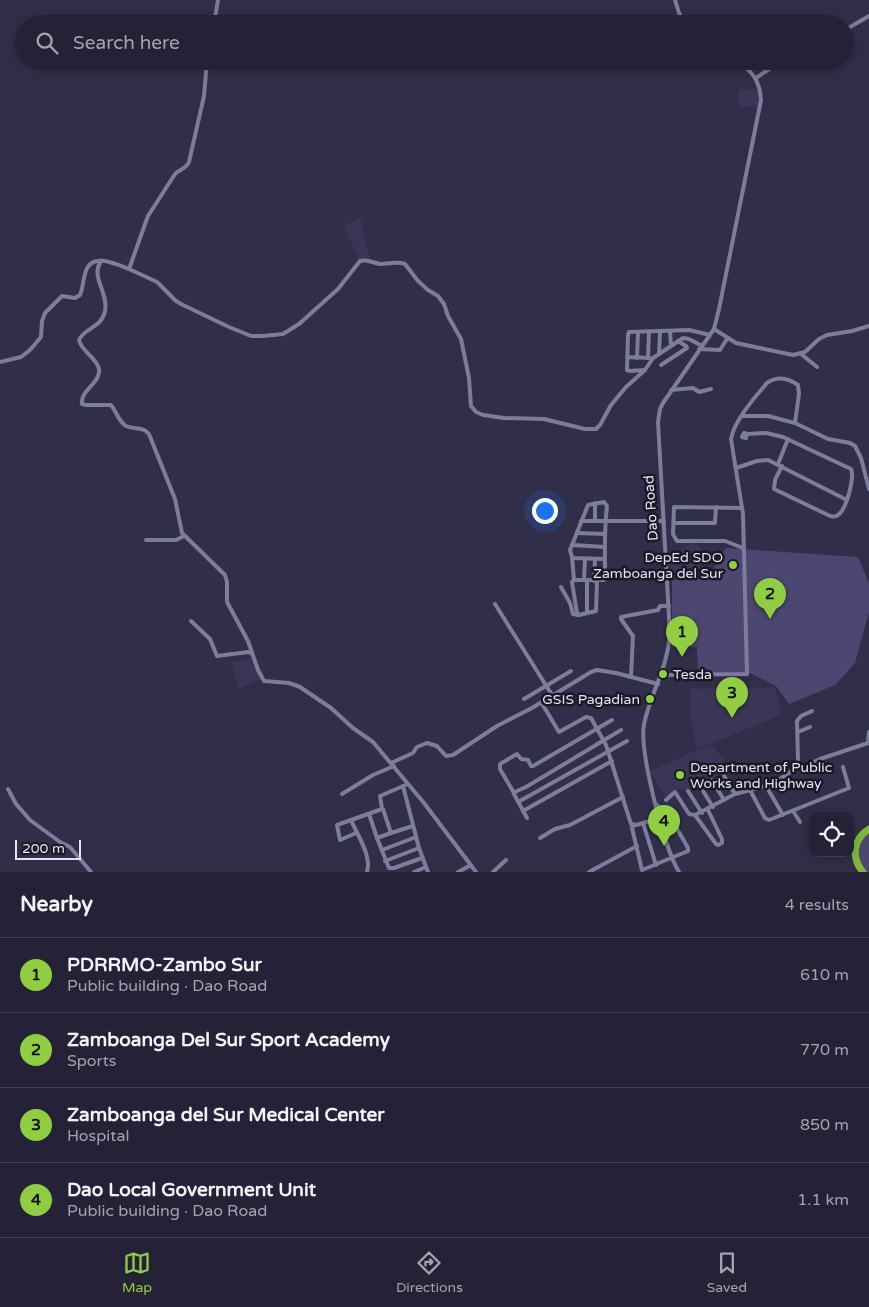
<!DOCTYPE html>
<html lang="en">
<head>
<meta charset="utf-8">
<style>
	:root { --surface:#252237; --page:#2d2a3f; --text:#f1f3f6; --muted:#a3a4ad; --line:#423f52; --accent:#91cd40 }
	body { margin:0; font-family:"Varela Round",sans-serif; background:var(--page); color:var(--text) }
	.controls { position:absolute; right:15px; bottom:15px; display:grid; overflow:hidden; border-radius:10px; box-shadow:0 2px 12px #0003 }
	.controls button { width:45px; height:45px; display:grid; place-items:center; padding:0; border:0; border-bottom:1px solid var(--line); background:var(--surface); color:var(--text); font:25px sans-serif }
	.scale { position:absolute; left:15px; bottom:12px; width:66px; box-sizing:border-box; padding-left:5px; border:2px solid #e3e2f4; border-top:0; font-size:14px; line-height:18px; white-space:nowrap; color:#e3e2f4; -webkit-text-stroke:4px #191824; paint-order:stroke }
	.you { position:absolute; left:544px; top:510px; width:18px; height:18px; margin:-12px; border:4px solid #fff; border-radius:50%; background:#1a73e8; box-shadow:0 0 0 8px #1a73e833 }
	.badge { display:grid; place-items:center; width:32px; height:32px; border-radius:50%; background:var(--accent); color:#111; font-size:16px; font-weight:700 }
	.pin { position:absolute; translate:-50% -41px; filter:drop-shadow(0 1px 2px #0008) }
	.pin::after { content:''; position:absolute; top:26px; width:18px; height:15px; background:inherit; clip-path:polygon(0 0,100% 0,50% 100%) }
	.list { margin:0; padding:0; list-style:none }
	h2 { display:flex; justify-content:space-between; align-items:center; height:65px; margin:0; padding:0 20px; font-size:21px }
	h2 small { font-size:16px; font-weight:400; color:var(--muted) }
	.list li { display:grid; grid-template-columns:32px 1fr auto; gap:15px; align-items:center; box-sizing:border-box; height:75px; padding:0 20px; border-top:1px solid var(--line) }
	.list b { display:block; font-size:19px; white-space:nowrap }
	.list p { margin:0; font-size:16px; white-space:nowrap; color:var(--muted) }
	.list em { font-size:16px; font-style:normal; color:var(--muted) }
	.icon { flex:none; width:28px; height:28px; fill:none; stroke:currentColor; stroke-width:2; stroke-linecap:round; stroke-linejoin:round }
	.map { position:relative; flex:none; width:869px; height:872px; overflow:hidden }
	.search { position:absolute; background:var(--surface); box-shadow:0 2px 12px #0003; left:15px; right:15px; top:15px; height:55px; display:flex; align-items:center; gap:12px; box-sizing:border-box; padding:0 18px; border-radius:28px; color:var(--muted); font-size:19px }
	.sheet { height:365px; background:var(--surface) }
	nav { display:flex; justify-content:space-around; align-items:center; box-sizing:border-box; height:70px; border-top:1px solid var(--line); background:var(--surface); font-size:14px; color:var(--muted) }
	nav a { display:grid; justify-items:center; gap:2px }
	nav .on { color:var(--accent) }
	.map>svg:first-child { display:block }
</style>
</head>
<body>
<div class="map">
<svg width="869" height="872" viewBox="0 0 869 872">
	<rect width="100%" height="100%" fill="#312e49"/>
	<g fill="#3a3657">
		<polygon points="739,89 759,90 759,107 739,107"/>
		<polygon points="360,217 370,259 359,260 344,226"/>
		<polygon points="695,541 704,553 696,577 671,579 670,558"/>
		<polygon points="252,657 261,679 238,689 232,662"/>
		<polygon points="775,687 781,715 697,749 691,721 690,689"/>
		<polygon points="711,744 731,769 686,791 678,789 666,798 650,771"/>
	</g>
	<g fill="#4b4770">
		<polygon points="726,548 858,557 869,583 869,612 855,663 835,685 789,704 776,686 750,673 698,673 697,647 672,647 672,580 711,578 716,561"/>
		<polygon points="869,831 869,872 865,872 859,864 858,844"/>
	</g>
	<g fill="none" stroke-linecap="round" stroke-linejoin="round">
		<g stroke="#7e7c9b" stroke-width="4">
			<polyline points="675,0 679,13 685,24"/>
			<polyline points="214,24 218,0"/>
			<polyline points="845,30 869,16"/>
			<polyline points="756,78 781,61"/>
			<path d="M101,261C90,277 109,293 105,311C101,329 85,327 79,340C81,351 97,358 99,369C101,383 80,390 82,404L86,405H111C116,411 119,422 126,426C135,430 142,426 149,434L175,499L182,533L225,575L227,582V602L248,641L258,670L264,681L289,683L300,687L331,708L353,728L373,742L424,803L476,872"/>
			<path d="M129,269L157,282L176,301L183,305L229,327L251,336H263L283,334L299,324L338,289L360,261C368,259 373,263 380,264C389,264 397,261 405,264L418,281L428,290L438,296L444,304L448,316L461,339L469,378L471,406L476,412L483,415L504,418L544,419L585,429H596L600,425L611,405L626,387L645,370L653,358L683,338L689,339L702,346"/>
			<polyline points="714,329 736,343 793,355 805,352 819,339 827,335 852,331 869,326"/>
			<polyline points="670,331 671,346"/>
			<polyline points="699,349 720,350 727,339"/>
			<polyline points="659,354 660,332"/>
			<polyline points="801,354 817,367"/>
			<polyline points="627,357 650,358"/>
			<polyline points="637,358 638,332"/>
			<polyline points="648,358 649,332"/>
			<path d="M0,362L21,357L30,350L41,337L42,321L45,313L62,296L75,298L80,295C83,288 83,279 86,271C92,252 116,264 129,269L148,216L175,174C180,169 186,169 189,162L204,96L207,61"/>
			<polyline points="661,365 687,348 686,346 678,341"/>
			<polyline points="645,370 630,371 627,370 628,335 629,332 689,330 710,335"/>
			<polyline points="671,390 693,388 699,392 711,389"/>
			<polyline points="742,416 768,416 795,423"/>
			<path d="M747,434L746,438L742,437L744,433L747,434L766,433L783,437L851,469C855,477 846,513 836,516C834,517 829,516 828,515L774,489L775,480L782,466"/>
			<polyline points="778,464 788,439"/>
			<polyline points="736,468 757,461 768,460 847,500"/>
			<polyline points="595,503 595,521"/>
			<polyline points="742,508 674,507 673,534 677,541 725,541 743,548"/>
			<polyline points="581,521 664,521"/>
			<polyline points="674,523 715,523 716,507"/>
			<polyline points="577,533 605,534"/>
			<polyline points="146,540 176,540 184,536"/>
			<polyline points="573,545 605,547"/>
			<path d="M572,557L574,580H604L605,577C605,554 604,530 607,506L604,502L588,505L570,550L572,557L574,558L605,559"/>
			<polyline points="574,580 572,582 577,613 579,615 596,611 597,581"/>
			<polyline points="584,580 585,559"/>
			<polyline points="594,581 595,559"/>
			<polyline points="561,587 570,603 573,614 578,615"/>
			<polyline points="495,604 552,695"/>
			<polyline points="587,613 587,580"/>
			<polyline points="191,621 210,639 217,656 248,652 252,653"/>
			<path d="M662,675L747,674L743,514L731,439C734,421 755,397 767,383C777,376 788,378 798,385L799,394L795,423L828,439L850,443L855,446L861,458L869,489"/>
			<polyline points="631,676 633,636 621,619 621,617 658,610 660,606 669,606"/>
			<polyline points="524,699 571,671"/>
			<polyline points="541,702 559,732 586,717 591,718 606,745 631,824 636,825 660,818"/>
			<polyline points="798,732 810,727"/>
			<polyline points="391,763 413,753 417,747 427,743 437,746 446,756 453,755 497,726 532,708 591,672 597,670 616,673 658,684"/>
			<polyline points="796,768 798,760 797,721 801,716 812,711"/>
			<polyline points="724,776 735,794"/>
			<polyline points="712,780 724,800"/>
			<polyline points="403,786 419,848 428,872"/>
			<polyline points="766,786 783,815"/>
			<polyline points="8,789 16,804 30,820 60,842 70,847 91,872"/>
			<polyline points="750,790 765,818 769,820 849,788 843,767"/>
			<polyline points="688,791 702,813"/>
			<polyline points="703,791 713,807"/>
			<polyline points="514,793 500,769 500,764 517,754 521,759 528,760 531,766 533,766 612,720"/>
			<polyline points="342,794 373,775 394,766"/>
			<polyline points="666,800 675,792 689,814 695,815 735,794 773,784 796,768 804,767 820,759 868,743 869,732"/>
			<polyline points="518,802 627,741"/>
			<polyline points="383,809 391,833 413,826"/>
			<polyline points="523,811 612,761"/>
			<polyline points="793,811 800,822"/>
			<polyline points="369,814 377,838"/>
			<polyline points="695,815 716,844 718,845 722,843 722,839 708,810"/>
			<polyline points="527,818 514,794 515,792 526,787 621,730"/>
			<path d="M351,820C357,835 372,855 367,872"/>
			<polyline points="643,823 656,865"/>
			<path d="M634,825L632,828L642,870L688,851V848C682,837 668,811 657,805"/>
			<polyline points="356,833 340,840 337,825 382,809 380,796 408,784"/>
			<polyline points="391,833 377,838 389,868 394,868 422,858"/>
			<polyline points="540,838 555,829 570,825 623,797"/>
			<polyline points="382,850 416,837"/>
			<polyline points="385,861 419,848"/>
			<polyline points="414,872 426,867"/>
			<polyline points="458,872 471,865"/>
			<polyline points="493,872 506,860"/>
			<polyline points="589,872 637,846"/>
			<path d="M679,872C664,848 639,751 644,724C651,692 667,669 670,635L658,422L660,409L663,403L714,329L719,309L761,100C760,81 752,70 736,61"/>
		</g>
		<path stroke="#81b739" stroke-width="7" d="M863,872C851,858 853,839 869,829"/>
	</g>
	<g fill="#91cd40" stroke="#191824" stroke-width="2">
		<circle cx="733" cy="565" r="5"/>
		<circle cx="663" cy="674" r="5"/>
		<circle cx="650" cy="699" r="5"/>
		<circle cx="680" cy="775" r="5"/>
	</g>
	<g text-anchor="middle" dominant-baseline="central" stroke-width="5" stroke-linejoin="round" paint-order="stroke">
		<g font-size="14" fill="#e3e2f4" stroke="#191824">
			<text transform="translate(651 508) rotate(-94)">Dao Road</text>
		</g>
		<g font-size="14" fill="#e3e2f4" stroke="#191824" text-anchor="end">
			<text x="723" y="557">DepEd SDO<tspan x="723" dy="16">Zamboanga del Sur</tspan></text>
			<text x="673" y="674" text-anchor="start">Tesda</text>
			<text x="640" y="699">GSIS Pagadian</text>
			<text x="690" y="767" text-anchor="start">Department of Public<tspan x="690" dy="16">Works and Highway</tspan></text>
		</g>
	</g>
</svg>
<div class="controls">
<button><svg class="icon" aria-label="locate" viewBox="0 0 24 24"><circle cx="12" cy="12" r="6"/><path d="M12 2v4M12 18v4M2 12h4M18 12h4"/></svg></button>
</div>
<div class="scale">200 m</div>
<div class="you"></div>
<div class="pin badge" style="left:682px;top:657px">1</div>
<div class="pin badge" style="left:770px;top:619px">2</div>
<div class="pin badge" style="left:732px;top:718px">3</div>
<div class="pin badge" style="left:664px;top:846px">4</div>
<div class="search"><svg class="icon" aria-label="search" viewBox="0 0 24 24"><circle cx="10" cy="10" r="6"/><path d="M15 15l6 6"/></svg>Search here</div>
</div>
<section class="sheet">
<h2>Nearby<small>4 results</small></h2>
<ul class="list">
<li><span class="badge">1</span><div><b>PDRRMO-Zambo Sur</b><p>Public building · Dao Road</p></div><em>610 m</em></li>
<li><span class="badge">2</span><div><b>Zamboanga Del Sur Sport Academy</b><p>Sports</p></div><em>770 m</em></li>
<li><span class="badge">3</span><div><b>Zamboanga del Sur Medical Center</b><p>Hospital</p></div><em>850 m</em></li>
<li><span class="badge">4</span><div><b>Dao Local Government Unit</b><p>Public building · Dao Road</p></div><em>1.1 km</em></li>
</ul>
</section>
<nav>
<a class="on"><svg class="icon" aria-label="map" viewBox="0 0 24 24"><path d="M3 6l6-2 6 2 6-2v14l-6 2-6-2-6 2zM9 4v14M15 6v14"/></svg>Map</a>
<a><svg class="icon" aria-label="directions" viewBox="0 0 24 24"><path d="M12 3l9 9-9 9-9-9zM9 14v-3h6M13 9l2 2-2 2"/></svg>Directions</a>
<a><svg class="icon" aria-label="saved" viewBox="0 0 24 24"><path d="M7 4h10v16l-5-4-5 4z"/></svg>Saved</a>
</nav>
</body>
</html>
